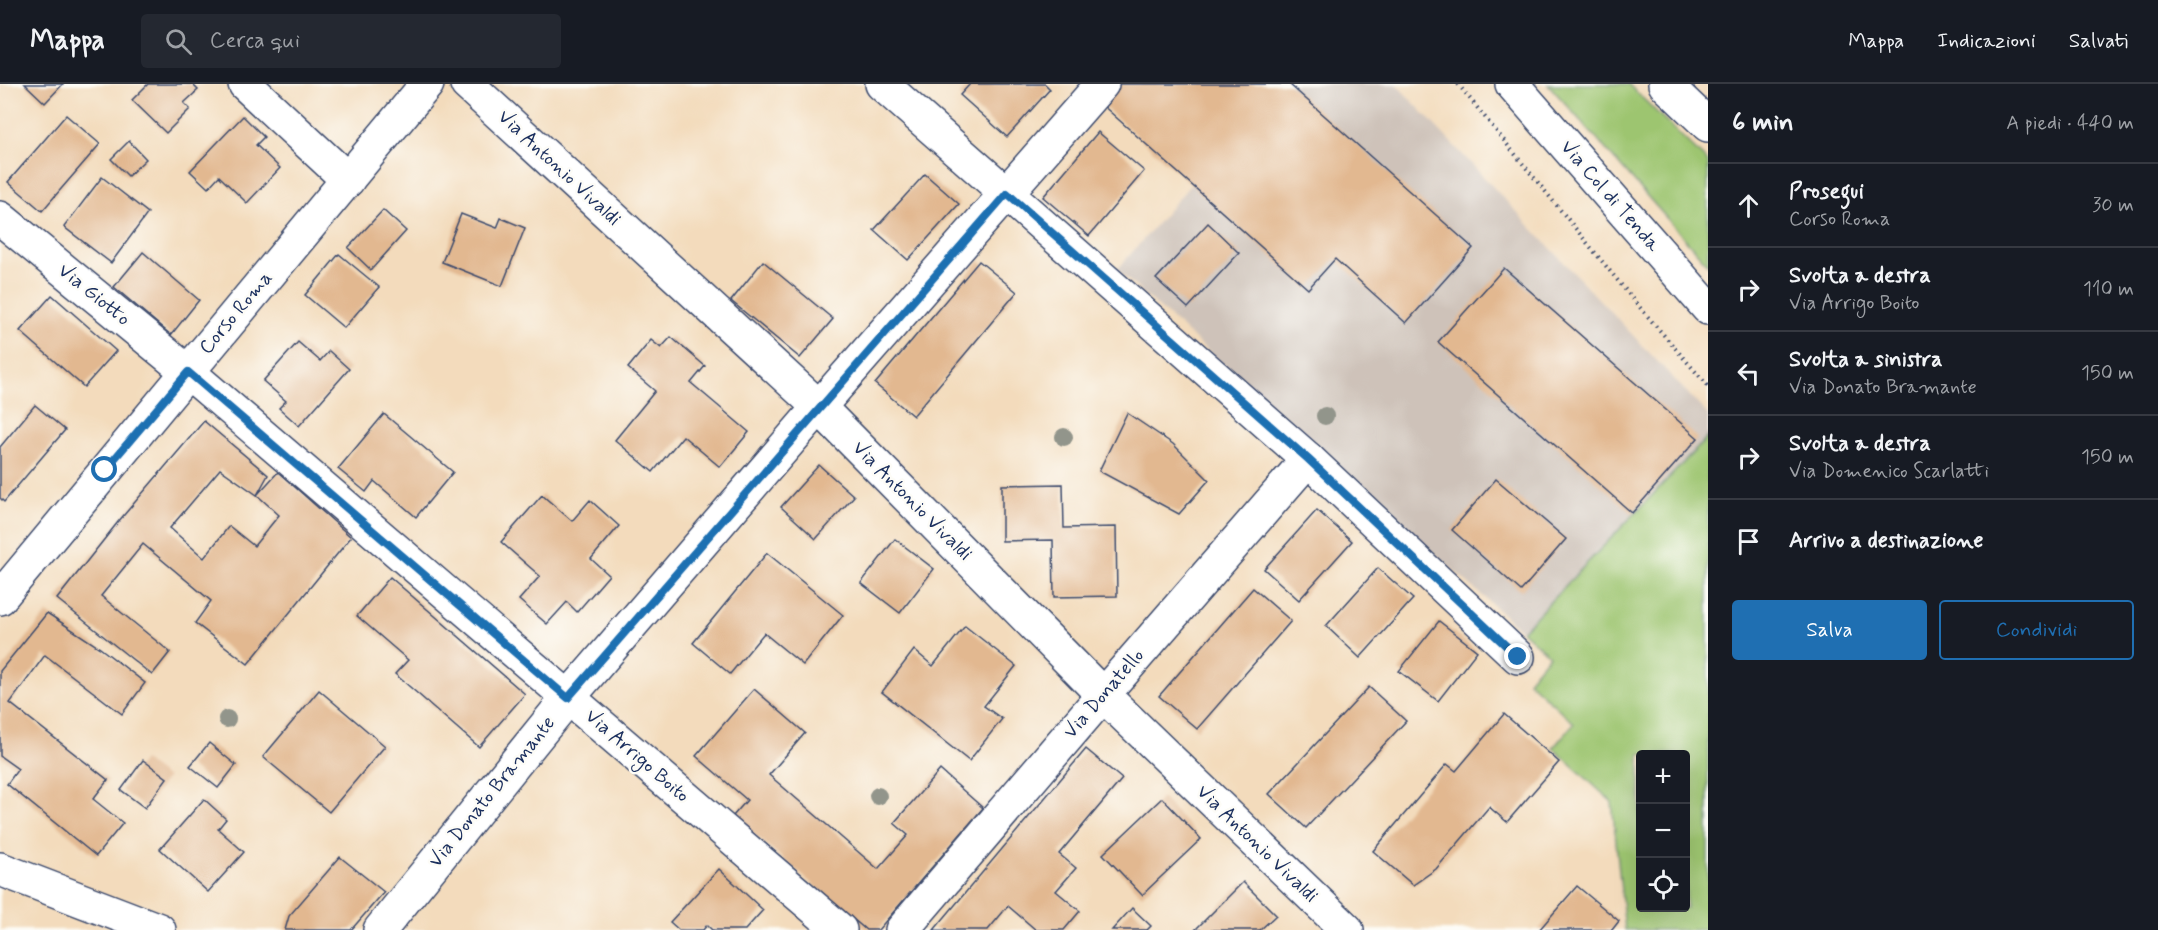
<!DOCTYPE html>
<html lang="it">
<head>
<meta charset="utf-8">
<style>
	:root { --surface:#171b24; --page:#242831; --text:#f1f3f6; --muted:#9ea1a6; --line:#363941; --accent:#1f6fb2 }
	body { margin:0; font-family:Mynerve,sans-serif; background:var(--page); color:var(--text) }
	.controls { position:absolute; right:18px; bottom:18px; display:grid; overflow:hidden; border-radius:6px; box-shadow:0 6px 24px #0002 }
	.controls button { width:54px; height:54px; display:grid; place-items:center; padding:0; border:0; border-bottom:2px solid var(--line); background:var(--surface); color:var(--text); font:30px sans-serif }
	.stop { position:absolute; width:18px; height:18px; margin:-14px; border:4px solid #1f6fb2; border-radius:50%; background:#fff }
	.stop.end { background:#1f6fb2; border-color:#fff; box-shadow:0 2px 6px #0008 }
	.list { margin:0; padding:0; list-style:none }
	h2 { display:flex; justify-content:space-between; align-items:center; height:78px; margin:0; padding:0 24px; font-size:26px }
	h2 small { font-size:20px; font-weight:400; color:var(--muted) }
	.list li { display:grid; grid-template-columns:39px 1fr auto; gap:18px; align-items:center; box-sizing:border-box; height:84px; padding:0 24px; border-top:2px solid var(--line) }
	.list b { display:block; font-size:22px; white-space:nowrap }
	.list p { margin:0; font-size:20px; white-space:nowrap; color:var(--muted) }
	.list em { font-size:20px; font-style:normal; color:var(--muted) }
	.actions { display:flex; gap:12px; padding:18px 24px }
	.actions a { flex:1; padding:14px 0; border:2px solid var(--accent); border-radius:6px; text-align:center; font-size:21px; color:var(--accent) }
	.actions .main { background:var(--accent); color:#fff }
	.icon { flex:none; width:33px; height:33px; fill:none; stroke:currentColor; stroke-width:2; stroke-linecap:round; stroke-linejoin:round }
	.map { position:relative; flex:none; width:1708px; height:846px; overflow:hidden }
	header { display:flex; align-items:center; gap:36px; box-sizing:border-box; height:84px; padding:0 30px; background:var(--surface); border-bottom:2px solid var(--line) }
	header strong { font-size:28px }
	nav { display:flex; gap:33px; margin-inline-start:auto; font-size:21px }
	.search { width:420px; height:54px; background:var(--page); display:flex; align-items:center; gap:15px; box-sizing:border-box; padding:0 21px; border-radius:6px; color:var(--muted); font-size:22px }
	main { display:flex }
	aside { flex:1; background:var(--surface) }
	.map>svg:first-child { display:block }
</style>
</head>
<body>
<header>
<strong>Mappa</strong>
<div class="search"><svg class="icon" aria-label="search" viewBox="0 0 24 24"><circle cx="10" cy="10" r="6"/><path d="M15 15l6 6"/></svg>Cerca qui</div>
<nav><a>Mappa</a><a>Indicazioni</a><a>Salvati</a></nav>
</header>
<main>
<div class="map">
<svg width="1708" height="846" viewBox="0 0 1708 846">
	<rect width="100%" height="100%" fill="#fdfcf7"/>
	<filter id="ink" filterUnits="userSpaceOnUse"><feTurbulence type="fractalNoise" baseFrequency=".0167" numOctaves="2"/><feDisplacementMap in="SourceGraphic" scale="12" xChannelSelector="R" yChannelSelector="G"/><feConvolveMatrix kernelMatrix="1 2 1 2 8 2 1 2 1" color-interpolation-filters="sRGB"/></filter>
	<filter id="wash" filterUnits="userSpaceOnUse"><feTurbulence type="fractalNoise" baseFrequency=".008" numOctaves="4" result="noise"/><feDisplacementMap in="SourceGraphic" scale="24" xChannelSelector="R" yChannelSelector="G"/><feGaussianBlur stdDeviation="1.35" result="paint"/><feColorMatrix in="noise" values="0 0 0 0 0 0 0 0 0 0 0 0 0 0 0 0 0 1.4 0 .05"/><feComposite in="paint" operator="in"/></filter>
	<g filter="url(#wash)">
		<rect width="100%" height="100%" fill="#f3dbbc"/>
		<polygon fill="#cec2b9" points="1116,0 1396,0 1708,331 1708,353 1522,547 1117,186 1191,100"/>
		<g fill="#9dc570" stroke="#5c7a67" stroke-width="1.5" fill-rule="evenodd">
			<polygon points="1548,0 1628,0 1708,78 1708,181"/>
			<path d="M1708,353V846H1625L1612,718L1553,664L1574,639L1528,597L1549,571L1522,547ZM1640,670H1686V824H1640Z"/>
		</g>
		<g id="blocks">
			<g fill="#e2b890">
				<polygon points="25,0 63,0 45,19"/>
				<polygon points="148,0 192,0 198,6 184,19 190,25 166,49 132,16"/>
				<polygon points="970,0 1045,0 1050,5 1007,53 960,11"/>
				<polygon points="1116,0 1289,0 1473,164 1406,239 1335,175 1308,205 1100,19"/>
				<polygon points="66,31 100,60 42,127 8,98"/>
				<polygon points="243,32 264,53 256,61 280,84 247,119 219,92 208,104 190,87"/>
				<polygon points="1098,48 1144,87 1089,152 1043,113"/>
				<polygon points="129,57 146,75 128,92 111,75"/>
				<polygon points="925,90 959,120 908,176 874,146"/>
				<polygon points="102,93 148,129 111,179 64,143"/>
				<polygon points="383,126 406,147 371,186 348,164"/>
				<polygon points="461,130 497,144 501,134 525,144 502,202 442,178"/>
				<polygon points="1208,139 1239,169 1188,224 1156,195"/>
				<polygon points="143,168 199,216 171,251 114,203"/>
				<polygon points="339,170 379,203 344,244 305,211"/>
				<polygon points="763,177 833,235 800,274 731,217"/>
				<polygon points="979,177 1017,208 913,332 875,300"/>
				<polygon points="1504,184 1698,354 1632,429 1438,258"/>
				<polygon points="52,211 116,267 84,303 20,247"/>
				<polygon points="671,253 705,282 691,299 749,348 720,383 683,352 653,388 615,356 655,307 628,284 651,256 661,264"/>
				<polygon points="298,258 320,277 329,267 349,285 299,342 279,324 286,317 263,297"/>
				<polygon points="35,321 65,346 4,418 0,414 0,363"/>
				<polygon points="1127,329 1173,360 1209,396 1179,430 1099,387"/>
				<polygon points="384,330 453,388 416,433 374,397 366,408 338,385"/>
				<polygon points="204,337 268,391 257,411 220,385 170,444 204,474 229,442 254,462 279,431 257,411 278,388 351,453 248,580 195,539 211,517 143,460 101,512 170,568 152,591 57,515 118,438"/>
				<polygon points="819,381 854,412 816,455 781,423"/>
				<polygon points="1496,395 1566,455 1521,507 1452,446"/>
				<polygon points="1063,400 1064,444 1116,443 1117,512 1054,513 1053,456 1002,457 1002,401"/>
				<polygon points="542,411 572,437 590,416 619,442 591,475 609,491 577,528 567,518 547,540 519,516 540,492 501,458"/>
				<polygon points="1317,426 1352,457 1299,516 1264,485"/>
				<polygon points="895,455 934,485 900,529 861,499"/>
				<polygon points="767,469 843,531 803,581 764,549 730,590 693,559"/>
				<polygon points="1378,484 1413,515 1360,574 1326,542"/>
				<polygon points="390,493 525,610 479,663 395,590 408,576 357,532"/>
				<polygon points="1253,504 1291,537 1197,645 1159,612"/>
				<polygon points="47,529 100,564 145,599 122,630 45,571 10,619 108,696 93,715 123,739 96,772 7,700 18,685 0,672 0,587"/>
				<polygon points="1439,537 1477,567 1438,617 1399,587"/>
				<polygon points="965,542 1016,582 984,622 1002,635 969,677 882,608 914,566 933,582"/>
				<polygon points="1369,603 1406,637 1306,744 1269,710"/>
				<polygon points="754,605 805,649 769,691 878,785 908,751 894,739 940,686 983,724 878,846 866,846 733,732 747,716 696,672"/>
				<polygon points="319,606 385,662 329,728 263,673"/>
				<polygon points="1504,630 1559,678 1507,738 1489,723 1436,785 1413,801 1373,767 1447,680 1456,687"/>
				<polygon points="209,659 236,681 218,704 190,682"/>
				<polygon points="1086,665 1122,695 1059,770 1076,784 1056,807 1080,827 1064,846 1036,846 1008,822 988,846 934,846"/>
				<polygon points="143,676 167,694 145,724 121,706"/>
				<polygon points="1162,714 1201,755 1142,811 1103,770"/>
				<polygon points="204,715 226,735 218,745 244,768 208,808 160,765"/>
				<polygon points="340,773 384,808 351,846 285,846 289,832"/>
				<polygon points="719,785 763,826 745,846 712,846 707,841 703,846 679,846 670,838"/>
				<polygon points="1243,798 1276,831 1260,846 1195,846"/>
				<polygon points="1577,802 1619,837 1612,846 1539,846"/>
				<polygon points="1132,824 1151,842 1147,846 1112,846"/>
			</g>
		</g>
	</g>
	<g filter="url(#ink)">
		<use href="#blocks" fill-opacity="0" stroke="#3b496c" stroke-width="1.5"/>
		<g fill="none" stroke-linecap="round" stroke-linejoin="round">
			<defs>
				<g id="street">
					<polyline points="245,0 348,96"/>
					<polyline points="467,0 819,323 1103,611 1347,846"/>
					<polyline points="882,0 1308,375 1518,573"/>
					<polyline points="1665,0 1708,41"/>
					<polyline points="0,134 188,288 840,846"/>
					<polyline points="380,846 568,614 819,323 1102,0"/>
					<polyline points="902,846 1103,611 1308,375"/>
				</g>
				<g id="secondary">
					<polyline points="1512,0 1708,224"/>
					<polyline points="0,514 427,0"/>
					<polyline points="0,785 159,846"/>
				</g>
			</defs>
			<use href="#street" stroke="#3b496c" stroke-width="36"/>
			<use href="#secondary" stroke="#3b496c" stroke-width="36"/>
			<polyline stroke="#3b496c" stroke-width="4" stroke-dasharray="1.5 4.5" stroke-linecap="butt" points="1458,0 1636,219 1708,302"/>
			<use href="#street" stroke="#fff" stroke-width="33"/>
			<use href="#secondary" stroke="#fff" stroke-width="33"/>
		</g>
		<g fill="#92958b">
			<circle cx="1325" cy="332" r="9"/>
			<circle cx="1064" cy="353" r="9"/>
			<circle cx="227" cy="635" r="9"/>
			<circle cx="878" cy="712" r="9"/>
		</g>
	</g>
	<g fill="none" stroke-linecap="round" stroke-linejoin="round" filter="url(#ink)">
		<polyline stroke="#1f6fb2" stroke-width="8" points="105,386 188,288 568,614 1007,109 1308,375 1518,573"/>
	</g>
	<g text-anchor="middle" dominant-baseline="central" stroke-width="5" stroke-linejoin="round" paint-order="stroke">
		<g font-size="20" fill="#1b2f5e" stroke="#fdfcf7">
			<text transform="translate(559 84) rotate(43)">Via Antonio Vivaldi</text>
			<text transform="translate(1610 112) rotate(49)">Via Col di Tenda</text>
			<text transform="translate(94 211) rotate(39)">Via Giotto</text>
			<text transform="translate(236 229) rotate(-50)">Corso Roma</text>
			<text transform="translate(912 417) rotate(45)">Via Antonio Vivaldi</text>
			<text transform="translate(1104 610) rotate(-49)">Via Donatello</text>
			<text transform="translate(637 672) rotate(41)">Via Arrigo Boito</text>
			<text transform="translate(492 708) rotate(-51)">Via Donato Bramante</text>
			<text transform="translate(1257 760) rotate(44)">Via Antonio Vivaldi</text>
		</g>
	</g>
</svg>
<div class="controls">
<button>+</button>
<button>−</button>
<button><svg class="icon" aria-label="locate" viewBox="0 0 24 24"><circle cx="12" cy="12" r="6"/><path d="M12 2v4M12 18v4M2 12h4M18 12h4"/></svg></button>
</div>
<div class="stop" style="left:105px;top:386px"></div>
<div class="stop end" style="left:1518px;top:573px"></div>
</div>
<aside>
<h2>6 min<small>A piedi · 440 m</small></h2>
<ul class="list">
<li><svg class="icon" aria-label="ahead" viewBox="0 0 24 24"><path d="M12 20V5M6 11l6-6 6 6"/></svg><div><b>Prosegui</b><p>Corso Roma</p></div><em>30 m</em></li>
<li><svg class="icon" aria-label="right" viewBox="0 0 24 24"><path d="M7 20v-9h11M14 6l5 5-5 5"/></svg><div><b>Svolta a destra</b><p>Via Arrigo Boito</p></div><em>110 m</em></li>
<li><svg class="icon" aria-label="left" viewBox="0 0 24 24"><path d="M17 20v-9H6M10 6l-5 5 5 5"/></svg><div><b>Svolta a sinistra</b><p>Via Donato Bramante</p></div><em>150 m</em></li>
<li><svg class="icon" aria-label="right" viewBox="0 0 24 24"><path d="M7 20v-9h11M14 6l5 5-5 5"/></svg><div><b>Svolta a destra</b><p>Via Domenico Scarlatti</p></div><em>150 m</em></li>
<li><svg class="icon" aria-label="arrive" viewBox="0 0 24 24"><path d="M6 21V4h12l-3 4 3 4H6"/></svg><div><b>Arrivo a destinazione</b></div></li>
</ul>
<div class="actions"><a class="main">Salva</a><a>Condividi</a></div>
</aside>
</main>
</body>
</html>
